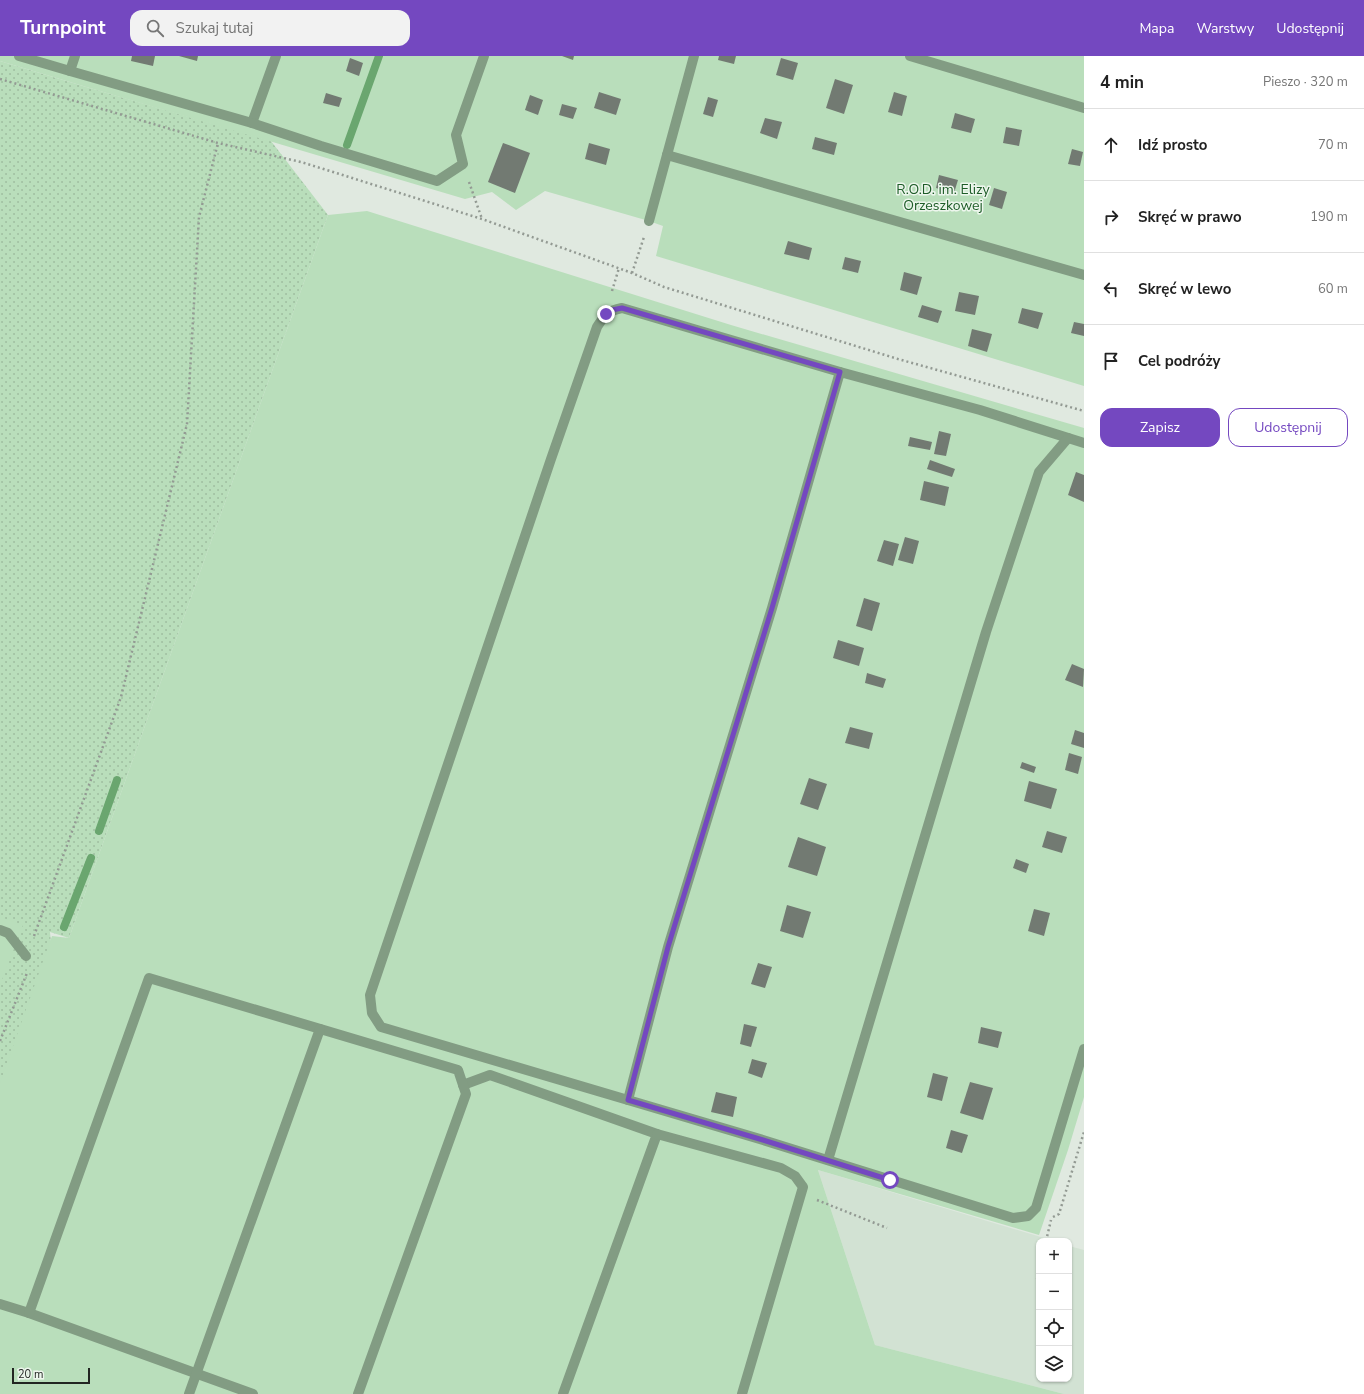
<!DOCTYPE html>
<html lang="pl">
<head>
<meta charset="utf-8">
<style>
	:root { --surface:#fff; --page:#f2f2f2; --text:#222; --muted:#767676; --line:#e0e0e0; --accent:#7448c0 }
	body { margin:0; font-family:"Nunito Sans",sans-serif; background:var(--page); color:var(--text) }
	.controls { position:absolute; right:12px; bottom:12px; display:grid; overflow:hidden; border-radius:8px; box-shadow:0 1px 3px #0004 }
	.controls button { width:36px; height:36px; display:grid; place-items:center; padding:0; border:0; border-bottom:1px solid var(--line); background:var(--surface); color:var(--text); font:20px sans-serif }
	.scale { position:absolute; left:12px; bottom:10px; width:78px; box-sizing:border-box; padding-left:4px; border:2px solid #222622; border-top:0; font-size:11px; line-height:14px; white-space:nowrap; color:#222622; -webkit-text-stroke:3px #edf6ed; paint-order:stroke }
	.stop { position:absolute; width:12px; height:12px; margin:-9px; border:3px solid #7448c0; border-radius:50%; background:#fff }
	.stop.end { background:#7448c0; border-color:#fff; box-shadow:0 1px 4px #0008 }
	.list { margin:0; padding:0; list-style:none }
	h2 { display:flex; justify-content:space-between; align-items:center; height:52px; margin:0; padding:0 16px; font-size:17px }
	h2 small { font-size:13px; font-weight:400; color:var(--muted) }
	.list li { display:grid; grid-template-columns:26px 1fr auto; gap:12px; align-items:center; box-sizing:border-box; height:72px; padding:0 16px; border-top:1px solid var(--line) }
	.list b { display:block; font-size:15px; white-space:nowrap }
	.list em { font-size:13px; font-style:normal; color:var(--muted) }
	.actions { display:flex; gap:8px; padding:12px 16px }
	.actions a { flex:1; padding:9px 0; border:1px solid var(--accent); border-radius:12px; text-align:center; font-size:14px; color:var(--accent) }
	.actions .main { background:var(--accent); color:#fff }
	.icon { flex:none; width:22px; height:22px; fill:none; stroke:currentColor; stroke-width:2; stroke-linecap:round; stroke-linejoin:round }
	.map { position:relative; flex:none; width:1084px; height:1338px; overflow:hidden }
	header { display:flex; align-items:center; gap:24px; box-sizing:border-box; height:56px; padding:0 20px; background:var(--accent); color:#fff }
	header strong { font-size:19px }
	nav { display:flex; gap:22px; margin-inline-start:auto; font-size:14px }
	.search { width:280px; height:36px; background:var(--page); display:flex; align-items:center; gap:10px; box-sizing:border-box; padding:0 14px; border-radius:12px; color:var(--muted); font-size:15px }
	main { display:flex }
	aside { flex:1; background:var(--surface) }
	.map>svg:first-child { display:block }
</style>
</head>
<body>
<header>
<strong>Turnpoint</strong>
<div class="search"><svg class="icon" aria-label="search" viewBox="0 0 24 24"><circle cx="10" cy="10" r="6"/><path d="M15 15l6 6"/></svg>Szukaj tutaj</div>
<nav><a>Mapa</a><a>Warstwy</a><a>Udostępnij</a></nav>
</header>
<main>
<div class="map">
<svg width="1084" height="1338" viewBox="0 0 1084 1338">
	<defs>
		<pattern id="grass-dots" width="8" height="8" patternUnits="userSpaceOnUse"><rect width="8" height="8" fill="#b9debb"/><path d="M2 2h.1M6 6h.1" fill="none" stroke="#9fbea0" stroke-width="1.8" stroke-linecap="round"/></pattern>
	</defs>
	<rect width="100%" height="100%" fill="#e0e9e0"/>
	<polygon fill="#d2e2d3" points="818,1114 1054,1185 1039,1185 1039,1323 1069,1323 1069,1190 1084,1194 1084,1338 1064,1338 875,1289"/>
	<polygon fill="url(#grass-dots)" points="0,5 83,30 271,85 328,159 69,882 50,876 52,897 0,1033"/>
	<g fill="#b9debb">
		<polygon points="0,0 1084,0 1084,330 656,200 663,170 649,165 545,135 516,154 492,136 465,143 83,30 0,5"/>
		<polygon points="367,155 731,269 1084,372 1084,1041 1068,1094 1039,1179 818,1114 875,1289 1064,1338 0,1338 0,1027 52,880 69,882 328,159"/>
		<polygon points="0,861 23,869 0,929"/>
	</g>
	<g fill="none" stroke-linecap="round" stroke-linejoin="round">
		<g stroke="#6aa66f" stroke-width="8">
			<polyline points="347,89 379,0"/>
			<polyline points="99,775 117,724"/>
			<polyline points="64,871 91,802"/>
		</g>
	</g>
	<g fill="#727a72">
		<polygon points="132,0 155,0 153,10 131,5"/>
		<polygon points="179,0 198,0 197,5"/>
		<polygon points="562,0 574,0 573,4"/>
		<polygon points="719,0 736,0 734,8 718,4"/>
		<polygon points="350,2 363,7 359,20 346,15"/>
		<polygon points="781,2 798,7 793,24 776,19"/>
		<polygon points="835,23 853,29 844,58 826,52"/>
		<polygon points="599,36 621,43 616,59 594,52"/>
		<polygon points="894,36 907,40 902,60 888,56"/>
		<polygon points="326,37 342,42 339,51 323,47"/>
		<polygon points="530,39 543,44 538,59 525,54"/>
		<polygon points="708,41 718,44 713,61 703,58"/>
		<polygon points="562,48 577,52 573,63 559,59"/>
		<polygon points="955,57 975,63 971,77 951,72"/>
		<polygon points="765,62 782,66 777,83 760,77"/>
		<polygon points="1006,71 1022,74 1019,90 1003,87"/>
		<polygon points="815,81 837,87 834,99 812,93"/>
		<polygon points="503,87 530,97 515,137 488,126"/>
		<polygon points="589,87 610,93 606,109 585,103"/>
		<polygon points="1072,93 1083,96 1080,110 1068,108"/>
		<polygon points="939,119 958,124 954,137 936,132"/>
		<polygon points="994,132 1007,136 1002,153 989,149"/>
		<polygon points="788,185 812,192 809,204 784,198"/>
		<polygon points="845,201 861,205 858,217 842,213"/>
		<polygon points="904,216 922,221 917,239 900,234"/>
		<polygon points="959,236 979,240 975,259 955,255"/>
		<polygon points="922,249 942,255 938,267 918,261"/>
		<polygon points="1022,252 1043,257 1038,273 1018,267"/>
		<polygon points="1074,266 1084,268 1084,280 1071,277"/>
		<polygon points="972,273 992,278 987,296 968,290"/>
		<polygon points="939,375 951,378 946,400 934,398"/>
		<polygon points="910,381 932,386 930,394 908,390"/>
		<polygon points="930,404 955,413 952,421 927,413"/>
		<polygon points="1076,416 1084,419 1084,446 1068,439"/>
		<polygon points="924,425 949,431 945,450 920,444"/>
		<polygon points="905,481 919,485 913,508 898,504"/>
		<polygon points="884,484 899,488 893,510 877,505"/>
		<polygon points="864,542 880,547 872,575 856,570"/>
		<polygon points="838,584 864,592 859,610 833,602"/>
		<polygon points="1072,608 1084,613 1083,631 1065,624"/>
		<polygon points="867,617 886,623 883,632 865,627"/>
		<polygon points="850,671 873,677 869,693 845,687"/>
		<polygon points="1075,674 1084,677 1084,692 1071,688"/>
		<polygon points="1069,697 1082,701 1078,718 1065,714"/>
		<polygon points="1022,706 1036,711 1034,717 1020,712"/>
		<polygon points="809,722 827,728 818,754 800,748"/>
		<polygon points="1029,725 1057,733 1051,753 1024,745"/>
		<polygon points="1047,775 1067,781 1062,797 1042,791"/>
		<polygon points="798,781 826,791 817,820 788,811"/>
		<polygon points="1016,803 1029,808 1026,817 1013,812"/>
		<polygon points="787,849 811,856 803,882 780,875"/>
		<polygon points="1034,853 1050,857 1044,880 1028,875"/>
		<polygon points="758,907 772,911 765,932 751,928"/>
		<polygon points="744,968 757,971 751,991 740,988"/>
		<polygon points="981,971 1002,976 998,992 978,987"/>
		<polygon points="752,1003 767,1007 762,1022 748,1017"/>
		<polygon points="933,1017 948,1021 942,1045 927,1041"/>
		<polygon points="970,1026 993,1032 983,1064 960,1057"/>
		<polygon points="716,1036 737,1041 733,1061 711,1056"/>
		<polygon points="951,1074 968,1079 962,1097 946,1092"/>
	</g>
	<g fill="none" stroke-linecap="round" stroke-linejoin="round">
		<g stroke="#939a93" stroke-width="2.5" stroke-dasharray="2 3" stroke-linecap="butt">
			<polyline points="0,23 218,87 301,106 330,115 482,163 632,217 664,231 898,303 1084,355"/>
			<polyline points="469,126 482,163"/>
			<polyline points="632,217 644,181"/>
			<polyline points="612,235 619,212"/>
			<polyline points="34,880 121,641 187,368 199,161 218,87"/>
			<polyline points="0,985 27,917"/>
			<polyline points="817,1144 887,1172"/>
			<polyline points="1053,1161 1059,1158 1084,1076"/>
			<polyline points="1046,1185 1051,1164"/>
			<polyline points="1037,1223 1039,1215"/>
		</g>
		<g stroke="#829c83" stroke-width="10">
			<polyline points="19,0 70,15 75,0"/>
			<polyline points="910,0 1084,52"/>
			<polyline points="70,15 252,67 276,0"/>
			<polyline points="252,67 321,90 437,125 463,108 456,79 484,0"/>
			<polyline points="667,99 1084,219"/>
			<polyline points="649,165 694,0"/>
			<polyline points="1084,387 980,354 840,316 772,552 668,891 628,1044 763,1084 1013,1162 1028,1160 1036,1152 1084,993"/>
			<polyline points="0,874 8,877 26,900"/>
			<polyline points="463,1029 490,1019 657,1078 563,1338"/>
			<path d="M628,1044L381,971L372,957L370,939L551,403L597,271C605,259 607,255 622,252L840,316"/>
			<polyline points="657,1078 781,1112 795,1120 803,1131 742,1338"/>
			<polyline points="828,1104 986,576 1039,416 1068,382"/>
			<polyline points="0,1248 29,1257 253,1338"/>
			<polyline points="29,1257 149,922 458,1014 466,1038 358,1338"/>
			<polyline points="189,1338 320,973"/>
		</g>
	</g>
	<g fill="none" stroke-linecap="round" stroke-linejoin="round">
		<polyline stroke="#7448c0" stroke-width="5" points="606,258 612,254 622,252 840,316 772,552 668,891 628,1044 763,1084 890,1124"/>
	</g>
	<g text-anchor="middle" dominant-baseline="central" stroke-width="3" stroke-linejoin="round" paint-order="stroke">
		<g font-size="14" fill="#1d5c27" stroke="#edf6ed">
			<text x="943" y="133">R.O.D. im. Elizy<tspan x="943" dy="16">Orzeszkowej</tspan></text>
		</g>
	</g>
</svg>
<div class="controls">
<button>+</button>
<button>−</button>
<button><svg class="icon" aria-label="locate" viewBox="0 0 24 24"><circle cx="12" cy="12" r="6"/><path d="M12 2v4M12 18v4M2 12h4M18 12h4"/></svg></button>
<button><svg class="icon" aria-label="layers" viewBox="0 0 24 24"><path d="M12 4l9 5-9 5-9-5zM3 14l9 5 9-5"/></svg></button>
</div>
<div class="scale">20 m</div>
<div class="stop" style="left:890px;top:1124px"></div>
<div class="stop end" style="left:606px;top:258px"></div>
</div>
<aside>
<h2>4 min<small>Pieszo · 320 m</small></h2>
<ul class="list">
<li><svg class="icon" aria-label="ahead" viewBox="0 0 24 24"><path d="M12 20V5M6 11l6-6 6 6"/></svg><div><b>Idź prosto</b></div><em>70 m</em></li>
<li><svg class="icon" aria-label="right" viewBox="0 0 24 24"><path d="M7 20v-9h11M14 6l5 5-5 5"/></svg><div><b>Skręć w prawo</b></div><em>190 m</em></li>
<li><svg class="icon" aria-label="left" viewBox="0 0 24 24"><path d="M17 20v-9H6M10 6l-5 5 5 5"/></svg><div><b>Skręć w lewo</b></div><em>60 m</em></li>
<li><svg class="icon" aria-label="arrive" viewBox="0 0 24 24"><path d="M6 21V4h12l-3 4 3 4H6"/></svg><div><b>Cel podróży</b></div></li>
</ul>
<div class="actions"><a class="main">Zapisz</a><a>Udostępnij</a></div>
</aside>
</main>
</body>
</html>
